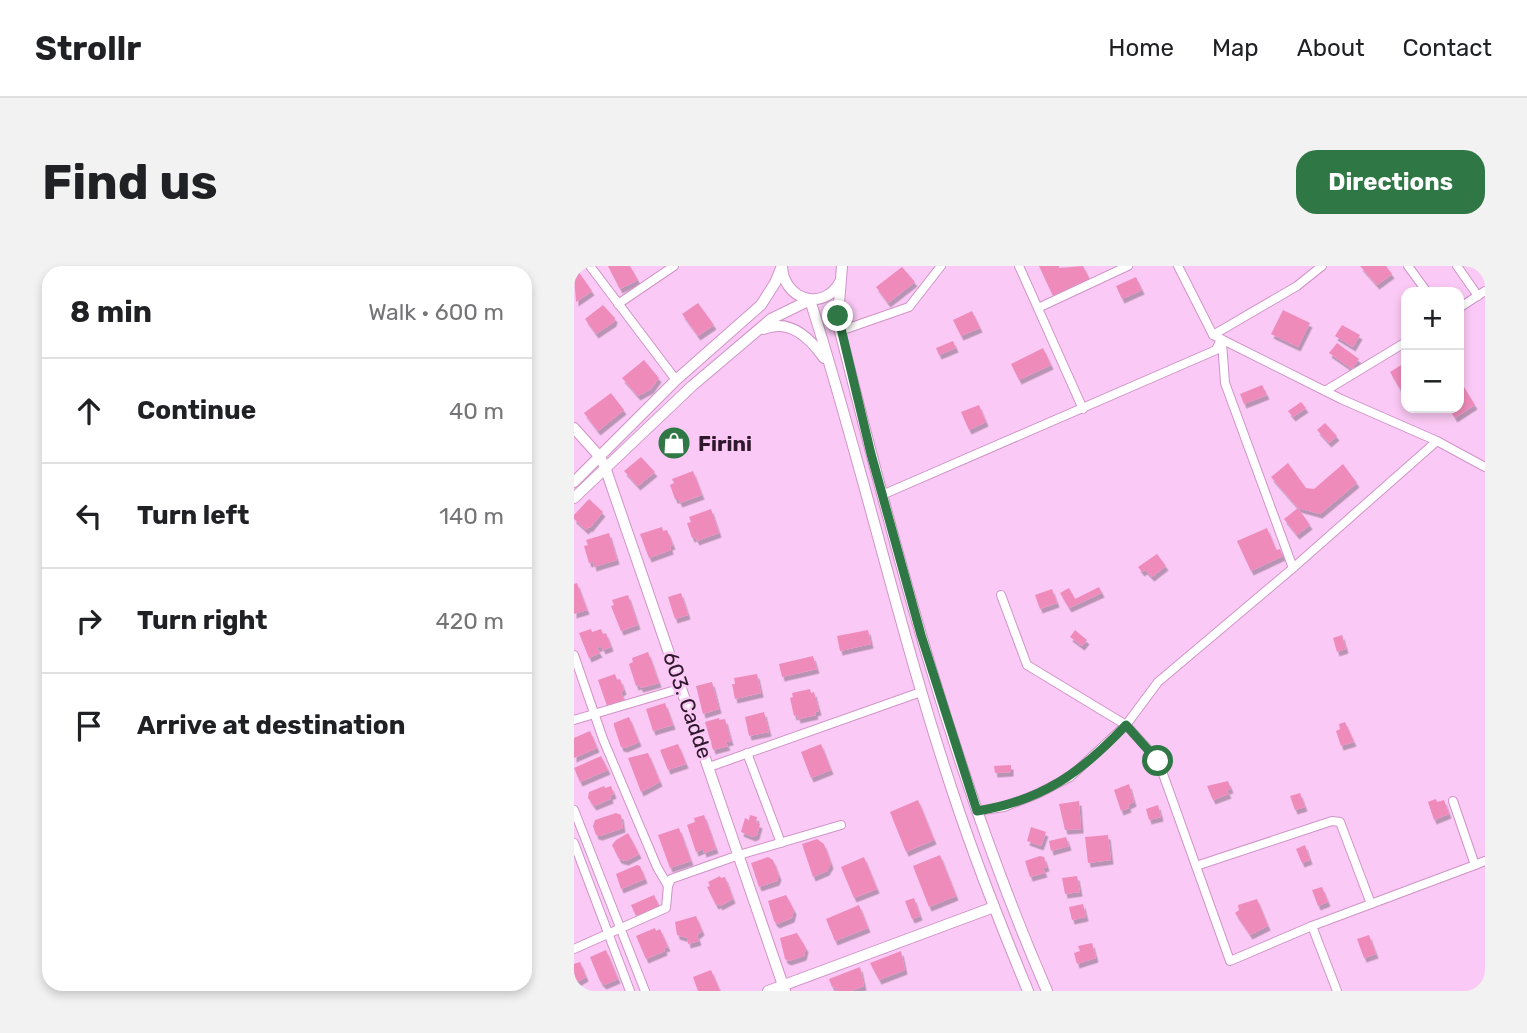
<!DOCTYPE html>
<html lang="en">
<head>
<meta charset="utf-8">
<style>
	:root { --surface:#fff; --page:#f2f2f2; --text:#202124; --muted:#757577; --line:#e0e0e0; --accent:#2f7845 }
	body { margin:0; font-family:Rubik,sans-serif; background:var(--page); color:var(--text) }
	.controls { position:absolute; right:21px; top:21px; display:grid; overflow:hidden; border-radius:14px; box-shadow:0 4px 10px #0003 }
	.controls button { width:63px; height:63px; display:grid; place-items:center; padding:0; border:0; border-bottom:2px solid var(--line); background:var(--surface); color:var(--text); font:35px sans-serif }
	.stop { position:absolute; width:21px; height:21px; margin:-16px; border:5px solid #2f7845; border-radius:50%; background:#fff }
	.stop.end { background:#2f7845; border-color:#fff; box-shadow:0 2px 7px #0008 }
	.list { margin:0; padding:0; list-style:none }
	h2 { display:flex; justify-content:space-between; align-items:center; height:91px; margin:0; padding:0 28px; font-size:30px }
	h2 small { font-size:23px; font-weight:400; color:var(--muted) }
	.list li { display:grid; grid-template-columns:46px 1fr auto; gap:21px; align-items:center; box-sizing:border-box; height:105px; padding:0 28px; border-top:2px solid var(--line) }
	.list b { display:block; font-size:26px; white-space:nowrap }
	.list em { font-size:23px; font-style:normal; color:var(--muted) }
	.icon { flex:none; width:38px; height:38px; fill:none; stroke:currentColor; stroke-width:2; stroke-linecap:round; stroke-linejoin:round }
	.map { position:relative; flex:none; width:911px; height:725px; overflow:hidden; border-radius:21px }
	header { display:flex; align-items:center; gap:42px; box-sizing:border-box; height:98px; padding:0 35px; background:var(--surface); border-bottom:2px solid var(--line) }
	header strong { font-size:33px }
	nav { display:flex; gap:38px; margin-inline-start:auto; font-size:24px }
	.intro { display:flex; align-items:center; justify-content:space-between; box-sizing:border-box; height:168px; padding:0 42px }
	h1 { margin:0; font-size:49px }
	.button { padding:18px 32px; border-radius:21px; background:var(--accent); color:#fff; font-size:24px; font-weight:700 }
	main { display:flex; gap:42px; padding:0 42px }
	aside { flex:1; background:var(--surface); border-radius:21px; box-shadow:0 4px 10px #0003 }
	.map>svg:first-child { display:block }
</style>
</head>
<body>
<header>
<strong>Strollr</strong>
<nav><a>Home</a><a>Map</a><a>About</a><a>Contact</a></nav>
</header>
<div class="intro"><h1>Find us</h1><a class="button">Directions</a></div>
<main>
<aside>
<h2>8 min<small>Walk · 600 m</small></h2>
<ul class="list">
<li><svg class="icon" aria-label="ahead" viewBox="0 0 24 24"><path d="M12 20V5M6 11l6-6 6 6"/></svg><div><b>Continue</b></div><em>40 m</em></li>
<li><svg class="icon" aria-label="left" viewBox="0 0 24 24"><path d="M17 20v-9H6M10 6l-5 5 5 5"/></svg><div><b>Turn left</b></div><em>140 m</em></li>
<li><svg class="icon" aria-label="right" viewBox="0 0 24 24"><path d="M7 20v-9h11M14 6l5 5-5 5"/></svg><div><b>Turn right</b></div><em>420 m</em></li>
<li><svg class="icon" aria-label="arrive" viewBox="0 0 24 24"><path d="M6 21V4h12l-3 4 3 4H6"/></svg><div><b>Arrive at destination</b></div></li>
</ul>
</aside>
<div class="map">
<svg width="911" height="725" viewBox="0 0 911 725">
	<defs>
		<filter id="shadow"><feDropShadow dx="2.5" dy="4.5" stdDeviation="0" flood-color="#0004"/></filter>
	</defs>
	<rect width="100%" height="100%" fill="#fbc9f5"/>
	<g fill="#ef8bbb" filter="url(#shadow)">
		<polygon points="34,0 56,0 64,14 46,23"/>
		<polygon points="465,0 485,0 485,2 509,0 516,14 479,30"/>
		<polygon points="786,0 812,0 818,8 803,19"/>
		<polygon points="328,1 341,16 314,37 302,21"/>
		<polygon points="4,5 18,25 2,36 0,8"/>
		<polygon points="562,11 568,24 548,33 542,20"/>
		<polygon points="124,37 140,59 124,70 108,48"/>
		<polygon points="29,39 41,52 40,56 22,68 11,53"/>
		<polygon points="709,44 736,57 724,81 697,68"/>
		<polygon points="398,45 406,62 387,70 379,54"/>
		<polygon points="768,59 786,69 779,81 761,70"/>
		<polygon points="379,75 382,82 365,89 362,82"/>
		<polygon points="763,77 785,93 778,103 755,87"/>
		<polygon points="469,82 477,99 445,114 437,98"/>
		<polygon points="70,94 85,112 77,123 64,130 48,112"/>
		<polygon points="832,96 832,119 826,123 816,106"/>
		<polygon points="885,113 901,139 881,152 875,142 885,142"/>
		<polygon points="688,119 693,129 670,138 666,128"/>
		<polygon points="37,127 50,144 24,165 10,147"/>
		<polygon points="727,136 732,142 719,151 714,145"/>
		<polygon points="405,139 412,156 395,164 387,146"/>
		<polygon points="751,157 763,170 755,177 743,164"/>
		<polygon points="67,191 81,206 64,220 50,205"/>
		<polygon points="714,197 732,222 740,223 769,198 783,217 746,248 724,242 697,211"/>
		<polygon points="119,205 128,229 106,237 104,233 101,233 96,219 100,217 98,213"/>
		<polygon points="15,233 29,246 16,262 15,261 12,264 0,253 0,249"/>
		<polygon points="724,242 736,259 723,269 710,253"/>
		<polygon points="137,243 145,267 123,275 121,271 118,272 113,257 117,256 115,251"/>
		<polygon points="88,261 89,265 93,264 99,279 96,280 97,284 75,292 66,268"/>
		<polygon points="693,262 702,284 706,283 709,290 677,305 663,275"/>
		<polygon points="35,267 43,294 20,301 19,296 15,297 10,280 14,279 12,274"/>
		<polygon points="583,288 592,300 578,311 571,304 568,306 564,301"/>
		<polygon points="3,317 13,344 0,348 0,318"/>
		<polygon points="525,321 528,327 495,342 486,327 495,322 501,333"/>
		<polygon points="478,323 483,337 466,343 461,329"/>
		<polygon points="107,327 114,349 101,353 94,331"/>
		<polygon points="54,329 64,359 47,365 37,340 40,339 38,334"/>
		<polygon points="17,363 18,366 27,363 29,368 32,367 37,381 29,384 27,380 23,382 26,387 15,392 5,367"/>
		<polygon points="294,364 297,378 266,385 263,370"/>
		<polygon points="501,364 513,374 508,380 496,371"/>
		<polygon points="768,369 772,383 763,386 759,372"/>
		<polygon points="74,386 85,417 67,422 65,419 62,420 55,398 59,396 58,392"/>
		<polygon points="239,390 243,403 208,411 205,398"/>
		<polygon points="41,408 43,414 46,413 50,424 47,426 50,434 33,440 24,414"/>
		<polygon points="183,408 187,427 161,433 158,418 161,418 160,412"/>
		<polygon points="138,416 145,443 129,448 122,420"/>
		<polygon points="236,423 237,427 240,426 245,445 241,446 242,449 224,453 223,449 220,450 216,432 219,431 218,427"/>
		<polygon points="91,437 99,459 79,465 72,443"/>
		<polygon points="190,446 195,466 175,470 171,451"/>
		<polygon points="55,451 65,476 51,482 47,481 40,460 40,457"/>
		<polygon points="145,452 145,454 151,453 157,475 152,476 154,480 139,484 131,456"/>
		<polygon points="771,456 780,476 767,480 762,465 766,463 765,458"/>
		<polygon points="16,465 23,482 0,492 0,472"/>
		<polygon points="104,478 112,498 94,504 86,484"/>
		<polygon points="247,478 257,504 237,512 227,486"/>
		<polygon points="74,487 86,516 67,526 54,492"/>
		<polygon points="27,490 34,504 6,516 0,502"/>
		<polygon points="437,499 437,506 421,507 420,500"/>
		<polygon points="654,515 657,523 653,524 655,528 639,534 633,520"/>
		<polygon points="555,518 560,536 554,539 555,542 547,545 540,524"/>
		<polygon points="30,520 31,522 37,520 40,528 36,530 37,533 20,540 14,532 15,526"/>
		<polygon points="726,527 731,541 721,544 716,530"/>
		<polygon points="862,533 863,536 870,534 875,548 860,554 854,536"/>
		<polygon points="344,534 360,574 332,586 316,546"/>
		<polygon points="505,535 507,563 491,564 485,538"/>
		<polygon points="584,539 587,551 575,554 572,543"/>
		<polygon points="42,547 47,549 49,562 26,570 22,569 19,560 21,554"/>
		<polygon points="130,549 142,583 130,587 129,583 122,586 113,559 121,556 120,552"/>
		<polygon points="176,549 183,551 182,556 186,558 183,569 179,571 167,566 171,552 175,554"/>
		<polygon points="457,561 472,566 467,580 453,575"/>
		<polygon points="105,562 117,595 96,602 84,569"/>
		<polygon points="54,567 65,588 52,595 45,593 38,579 42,574"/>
		<polygon points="534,569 537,594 514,597 511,571"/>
		<polygon points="492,571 495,580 477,585 475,575"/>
		<polygon points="243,573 250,578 257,598 253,605 239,611 228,578"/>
		<polygon points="731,579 736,594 728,597 722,583"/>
		<polygon points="366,589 382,630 355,641 339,600"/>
		<polygon points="466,590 470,591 473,601 469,602 471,607 456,611 451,595"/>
		<polygon points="194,591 199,594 205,610 203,615 185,621 177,597"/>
		<polygon points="290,591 303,623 280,632 267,601"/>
		<polygon points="63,599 66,600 71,613 47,623 42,608"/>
		<polygon points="146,610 147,612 151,611 159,633 146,640 145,638 142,639 133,621 136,620 134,616"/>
		<polygon points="503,610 506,626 491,628 488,612"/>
		<polygon points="748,621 754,636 744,640 738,624"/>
		<polygon points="80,629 85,640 62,650 57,639"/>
		<polygon points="212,629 220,644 218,652 203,658 200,655 194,635"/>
		<polygon points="340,632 346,650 338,653 331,635"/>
		<polygon points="683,633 694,660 676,669 661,647 665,644 664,639"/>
		<polygon points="509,638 512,651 498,654 495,641"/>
		<polygon points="285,639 294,662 261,675 252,653"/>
		<polygon points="122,650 128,665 123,669 125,675 114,678 113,672 103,669 101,656"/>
		<polygon points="81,662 82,665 86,663 94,681 90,682 91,685 72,693 62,670"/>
		<polygon points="223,667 232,682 230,690 215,695 211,693 206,672"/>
		<polygon points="795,669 802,688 790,692 783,673"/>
		<polygon points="518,677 522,692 503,698 500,687 506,685 504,680"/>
		<polygon points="32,684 44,713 30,719 26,715 16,691"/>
		<polygon points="327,685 331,704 305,714 296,697"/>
		<polygon points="6,696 12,711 0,718 0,698"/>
		<polygon points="286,701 290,720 277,725 263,725 260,720 258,721 255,713"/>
		<polygon points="137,704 146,725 124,725 119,711"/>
	</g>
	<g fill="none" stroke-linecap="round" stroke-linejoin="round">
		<defs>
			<g id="street">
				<polyline points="16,0 102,114"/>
				<polyline points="445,0 509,143"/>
				<polyline points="604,0 639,69 767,133 863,175 911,201"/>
				<polyline points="834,0 853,26"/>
				<polyline points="883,0 904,30"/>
				<polyline points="44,38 100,0"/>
				<polyline points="464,42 554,0"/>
				<polyline points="885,42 911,25"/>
				<polyline points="266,65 335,41 367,0"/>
				<polyline points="639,69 723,20 748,0"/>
				<polyline points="648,76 651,117 719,302"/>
				<polyline points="751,125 832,76"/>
				<polyline points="308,229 642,84 647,73"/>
				<polyline points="427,329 453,399 552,459 584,494 656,695 738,660 901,599"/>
				<polyline points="0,389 29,473 83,601 94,620"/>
				<polyline points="0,454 108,422"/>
				<polyline points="173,487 207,577"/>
				<polyline points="135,501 347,426"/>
				<polyline points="879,535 901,599 911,595"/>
				<polyline points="0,544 71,725"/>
				<polyline points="403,545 430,541 463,528 496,511 552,459 584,416 719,302 863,175"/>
				<polyline points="0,577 56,725"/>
				<polyline points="622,600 758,555 766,556 797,638"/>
				<polyline points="738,660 763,725"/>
				<polyline points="0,683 92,642 94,620 97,613 165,589 267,559"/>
			</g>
			<g id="secondary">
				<path d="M208,0C209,33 249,47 266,16"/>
				<path d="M268,0L264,50L266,65C322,288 381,513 473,725"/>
				<path d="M189,63C216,52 236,72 250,92"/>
				<polyline points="0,162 26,191 31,201 211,725"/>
				<polyline points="0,216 102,114 187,39 201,17 208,0"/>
				<path d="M0,232L118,120L197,53L236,34C288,197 325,365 379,527C401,594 427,660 454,725"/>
				<polyline points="194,725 420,641"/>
			</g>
		</defs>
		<use href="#street" stroke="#cf94c8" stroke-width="10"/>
		<use href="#secondary" stroke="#cf94c8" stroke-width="12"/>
		<use href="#street" stroke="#fff" stroke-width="8"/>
		<use href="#secondary" stroke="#fff" stroke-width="10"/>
	</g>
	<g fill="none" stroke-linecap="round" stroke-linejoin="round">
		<path stroke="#2f7845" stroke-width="9" d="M264,50L297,188L347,369L403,545C468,535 508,506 552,459L584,495"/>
	</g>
	<defs>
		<symbol id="shop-disc" viewBox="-11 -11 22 22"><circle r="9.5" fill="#2f7845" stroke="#fbc9f5"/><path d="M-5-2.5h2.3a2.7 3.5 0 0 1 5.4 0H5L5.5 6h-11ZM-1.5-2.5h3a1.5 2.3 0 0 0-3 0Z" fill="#fff"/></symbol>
	</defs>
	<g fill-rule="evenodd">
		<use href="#shop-disc" x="81" y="158" width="38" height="38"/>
	</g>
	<g text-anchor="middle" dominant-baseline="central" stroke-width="5" stroke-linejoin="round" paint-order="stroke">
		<g font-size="21" font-weight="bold" fill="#2f182c" stroke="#fbc9f5" text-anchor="start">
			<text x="124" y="177">Firini</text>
		</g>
		<g font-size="21" fill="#2f182c" stroke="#fbc9f5">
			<text transform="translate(114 439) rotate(71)">603. Cadde</text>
		</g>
	</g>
</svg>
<div class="controls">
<button>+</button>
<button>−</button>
</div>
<div class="stop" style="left:584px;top:495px"></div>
<div class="stop end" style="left:264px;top:50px"></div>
</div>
</main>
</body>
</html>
